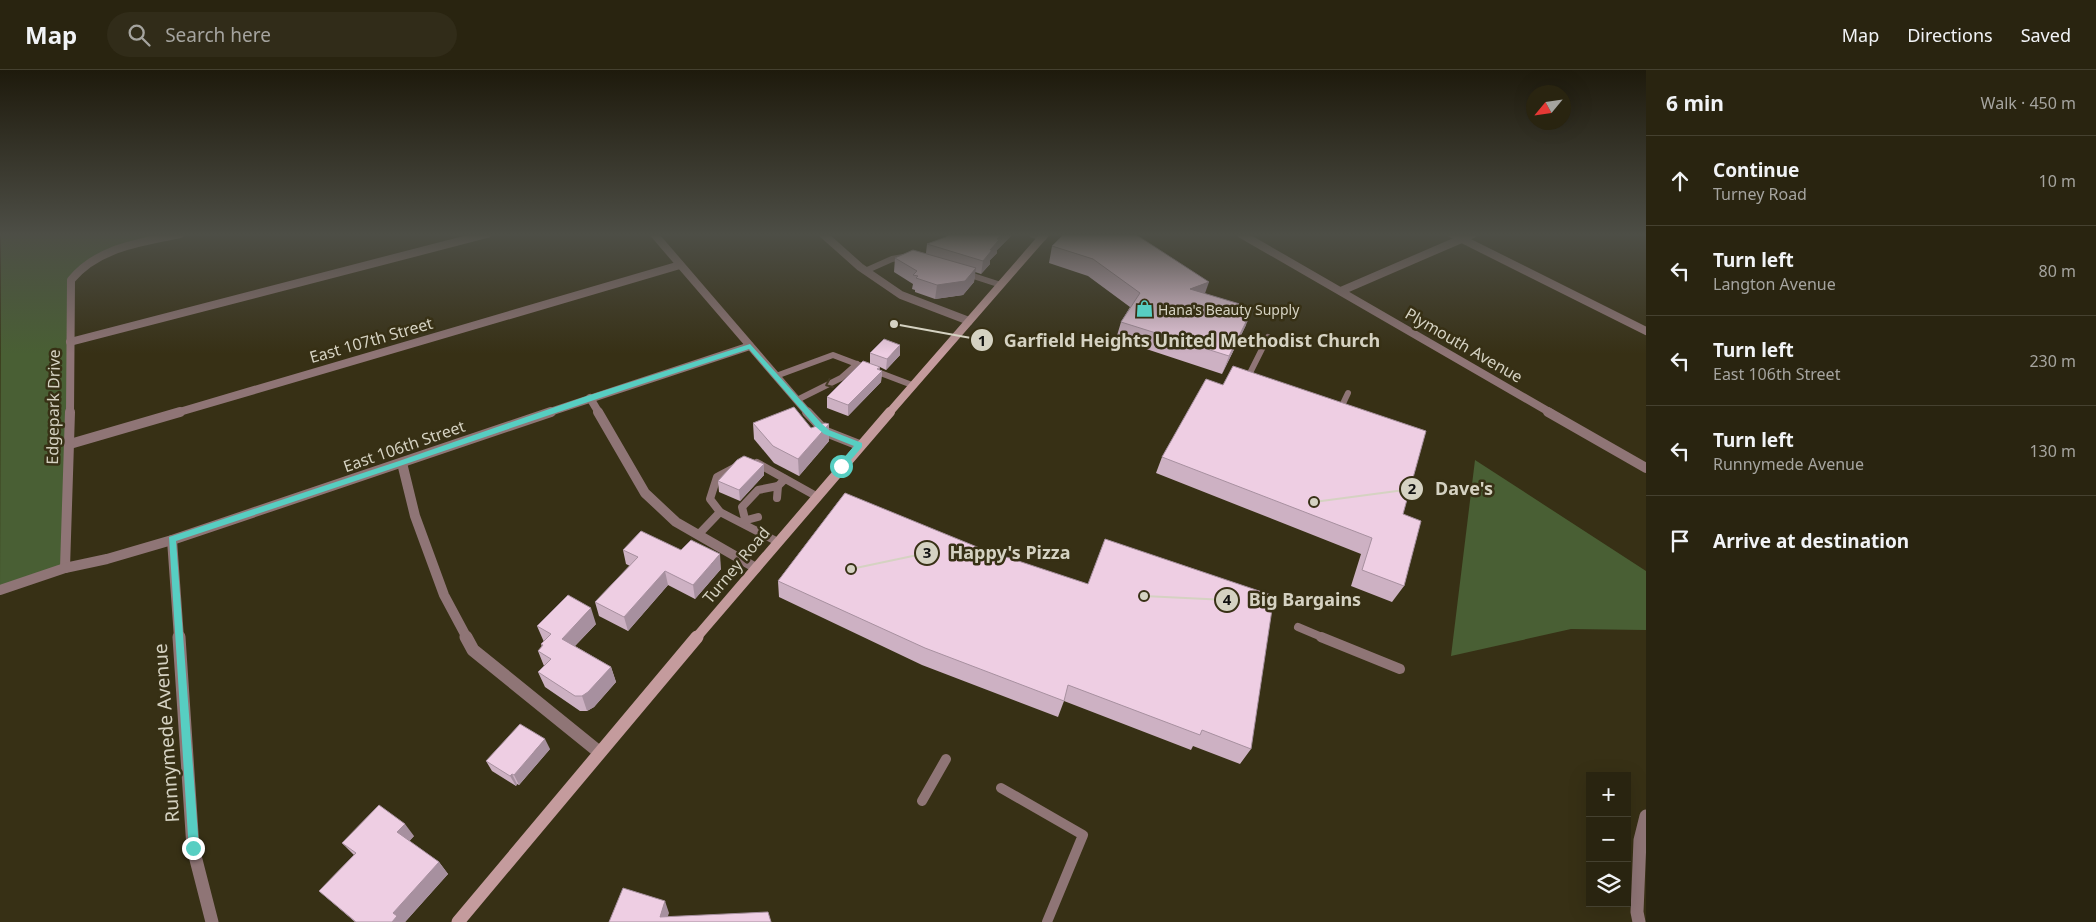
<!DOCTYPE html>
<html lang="en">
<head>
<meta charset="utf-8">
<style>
	:root { --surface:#292410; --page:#312c19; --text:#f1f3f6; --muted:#a5a49f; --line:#454130 }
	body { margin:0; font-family:"Noto Sans",sans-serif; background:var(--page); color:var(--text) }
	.controls { position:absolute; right:15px; bottom:15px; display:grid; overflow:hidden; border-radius:0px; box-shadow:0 5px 20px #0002 }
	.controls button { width:45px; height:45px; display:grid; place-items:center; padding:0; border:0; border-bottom:1px solid var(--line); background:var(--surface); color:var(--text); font:25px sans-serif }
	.compass { position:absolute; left:1526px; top:15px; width:45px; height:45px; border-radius:50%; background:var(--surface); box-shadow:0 5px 20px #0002; rotate:241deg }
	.stop { position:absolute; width:15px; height:15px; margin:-11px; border:4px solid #57cec2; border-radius:50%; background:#fff }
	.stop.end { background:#57cec2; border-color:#fff; box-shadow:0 1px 5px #0008 }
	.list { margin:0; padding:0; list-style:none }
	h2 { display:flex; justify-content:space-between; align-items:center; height:65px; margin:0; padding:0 20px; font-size:21px }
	h2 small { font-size:16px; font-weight:400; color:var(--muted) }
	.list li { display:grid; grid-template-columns:32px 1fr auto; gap:15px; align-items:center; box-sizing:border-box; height:90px; padding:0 20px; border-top:1px solid var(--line) }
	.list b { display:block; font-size:19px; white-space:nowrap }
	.list p { margin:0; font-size:16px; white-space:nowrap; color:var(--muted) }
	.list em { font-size:16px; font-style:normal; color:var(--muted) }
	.icon { flex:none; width:28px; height:28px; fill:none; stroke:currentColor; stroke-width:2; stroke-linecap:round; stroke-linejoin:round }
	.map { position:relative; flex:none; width:1646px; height:852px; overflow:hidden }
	header { display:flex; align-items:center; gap:30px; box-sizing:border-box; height:70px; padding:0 25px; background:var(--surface); border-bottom:1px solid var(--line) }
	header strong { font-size:24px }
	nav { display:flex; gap:28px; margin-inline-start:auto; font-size:18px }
	.search { width:350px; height:45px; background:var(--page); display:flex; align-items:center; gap:12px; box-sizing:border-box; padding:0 18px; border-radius:28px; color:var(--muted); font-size:19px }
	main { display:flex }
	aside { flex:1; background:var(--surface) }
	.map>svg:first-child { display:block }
</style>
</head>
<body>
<header>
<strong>Map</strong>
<div class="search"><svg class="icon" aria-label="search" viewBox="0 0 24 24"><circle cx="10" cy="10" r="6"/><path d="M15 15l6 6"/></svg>Search here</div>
<nav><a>Map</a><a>Directions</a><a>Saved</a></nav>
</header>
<main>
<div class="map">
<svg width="1646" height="852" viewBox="0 0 1646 852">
	<rect width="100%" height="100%" fill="#373015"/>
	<g fill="#495f34">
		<polygon points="1,164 155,164 155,170 104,184 71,210 65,498 0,520"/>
		<polygon points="1475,390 1646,501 1646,560 1571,559 1451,586"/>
	</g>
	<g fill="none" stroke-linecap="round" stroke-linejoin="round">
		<g stroke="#8f7576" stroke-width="6">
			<polyline points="865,201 892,189 903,187"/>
			<polyline points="967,204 1001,215"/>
			<polyline points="776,306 833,285 912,315"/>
			<polyline points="1250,308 1248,307 1268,267"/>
			<polyline points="797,330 841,308 857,294"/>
			<polyline points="1339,342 1348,323"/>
		</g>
		<g stroke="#8f7576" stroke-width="8">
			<polyline points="757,393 816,426"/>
			<polyline points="777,428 778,416"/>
			<polyline points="720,442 778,472"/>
			<polyline points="745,449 742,437 758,420 778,416 785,409"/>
			<polyline points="743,451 758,447"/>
			<polyline points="698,465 720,442 710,429 717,407 734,398"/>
			<polyline points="1298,557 1324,568"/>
		</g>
		<g stroke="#8f7576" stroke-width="10">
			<polyline points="1321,567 1400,599"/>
			<polyline points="1001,718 1083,765 1047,852"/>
			<polyline points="922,731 946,689"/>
		</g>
		<g stroke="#8f7576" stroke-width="8">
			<polyline points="654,164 808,343"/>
			<polyline points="823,164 860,197 901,225 969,251"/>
			<polyline points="1033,164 1043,167"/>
			<polyline points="1241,164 1551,343"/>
			<polyline points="1452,164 1646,261"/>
			<polyline points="1341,221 1473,164"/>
			<polyline points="70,272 487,164"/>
			<polyline points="590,328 599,343"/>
			<path d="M70,343L71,210C98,177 140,173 180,164"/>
			<polyline points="176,343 680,195"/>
			<polyline points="547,343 750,276"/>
		</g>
		<g stroke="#8f7576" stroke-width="10">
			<polyline points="598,342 645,423 676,452 756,498"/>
			<polyline points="807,342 826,362 859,375"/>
			<polyline points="1548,342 1646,398"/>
			<polyline points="70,374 180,342"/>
			<polyline points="402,393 415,446 444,525 467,568"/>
			<polyline points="172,470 179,568"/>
			<polyline points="65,498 70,342"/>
			<polyline points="0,520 65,498 107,489 172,470 551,342"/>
		</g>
		<g stroke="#8f7576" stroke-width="13">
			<polyline points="179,567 193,778 212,852"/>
			<polyline points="466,567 473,580 599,682"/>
			<polyline points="1639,852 1637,842 1640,770 1646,746"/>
		</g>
		<polyline stroke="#c49b9d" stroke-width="8" points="889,343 1045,164"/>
		<polyline stroke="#c49b9d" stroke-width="10" points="696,568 890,342"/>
		<polyline stroke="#c49b9d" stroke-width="13" points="458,852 697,567"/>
	</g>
	<g fill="#cdb1c3">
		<polygon points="949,164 1013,164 997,180 997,183 990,190 990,194 981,204 975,202 974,212 963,225 935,229 915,222 915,220 912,219 913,214 894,202 895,188 926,183 927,174 946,167"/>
		<polygon points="1052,176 1205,224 1246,255 1222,304 1116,269 1121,252 1130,237 1088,206 1049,193"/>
		<polygon points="870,283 900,285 886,300 880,297 879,300 882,301 881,312 848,346 827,338 827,327 870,293"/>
		<polygon points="753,353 811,358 829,371 799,406 774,393 754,369"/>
		<polygon points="1162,387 1403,444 1404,516 1392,532 1351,516 1361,484 1156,403"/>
		<polygon points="764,394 764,405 740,431 719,422 718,411"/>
		<polygon points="845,423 1251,679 1240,694 1193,676 1191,680 1064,631 1058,647 922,595 779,527 778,511"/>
		<polygon points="623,480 681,480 721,499 695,529 668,515 628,561 599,546 595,532 630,496 626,494"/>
		<polygon points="596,554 575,576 611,597 616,612 594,637 587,641 580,641 545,617 538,602 544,596 538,581 542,577 541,574 544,572 537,556"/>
		<polygon points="550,679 519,715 517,714 516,716 492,701 486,691"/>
		<polygon points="414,766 409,771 439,792 448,804 405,852 355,852 319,821 354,785 342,773"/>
	</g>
	<g fill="#a7909f">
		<polygon points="1002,164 1013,164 997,180 997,183 990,190 990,194 981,204 983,191 997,169"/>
		<polygon points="976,198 974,212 963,225 935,229 937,215"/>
		<polygon points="1209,212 1203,229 1190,219"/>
		<polygon points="1253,238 1246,255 1222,304 1229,286"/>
		<polygon points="900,275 900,285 886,300 887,289"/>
		<polygon points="880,297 879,304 882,301 881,312 848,346 848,335"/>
		<polygon points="829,354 829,371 799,406 798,389"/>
		<polygon points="764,394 764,405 740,431 739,420"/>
		<polygon points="720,484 721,499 695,529 693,515"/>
		<polygon points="665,501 668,515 628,561 624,547"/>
		<polygon points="591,538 596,554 567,584 562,569"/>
		<polygon points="611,597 616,612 594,637 587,641 582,626"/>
		<polygon points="545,669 550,679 519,715 514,705"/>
		<polygon points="512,704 517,714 516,716 510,706"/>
		<polygon points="405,754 414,766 407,774 397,762"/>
		<polygon points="439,792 448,804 405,852 392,852 393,843"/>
		<polygon points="665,831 669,843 666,852 660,847"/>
	</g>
	<g fill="#eecee3" stroke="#a7909f">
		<polygon points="949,164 1002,164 997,169 999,170 990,180 992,180 983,191 927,174 946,167"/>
		<polygon points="1064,164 1135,164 1209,212 1190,219 1253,238 1229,286 1121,252 1140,223 1093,189 1052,176"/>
		<polygon points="913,180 976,198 965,211 937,215 916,208 918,206 913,205 917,201 895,188"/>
		<polygon points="884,269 900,275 887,289 870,283"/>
		<polygon points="863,291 880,297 877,299 882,301 848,335 827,327"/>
		<polygon points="1233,296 1426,361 1403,444 1421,451 1404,516 1362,500 1372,468 1162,387 1206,309 1223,315"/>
		<polygon points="794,337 811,358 825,353 829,354 798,389 773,376 753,353"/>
		<polygon points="744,386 764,394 739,420 718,411 737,390"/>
		<polygon points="845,423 982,479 1088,514 1105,469 1274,526 1251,679 1202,660 1200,665 1068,615 1064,631 925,578 778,511"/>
		<polygon points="641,461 681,480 691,470 720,484 693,515 665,501 624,547 595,532 638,487 623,480"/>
		<polygon points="568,525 591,538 562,569 611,597 588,622 582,626 575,626 538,602 551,589 538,581 543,575 541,574 551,564 537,556"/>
		<polygon points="520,654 545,669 514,705 512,704 510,706 486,691"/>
		<polygon points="379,735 405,754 397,762 439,792 393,843 397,846 392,852 356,852 319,821 356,783 342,773"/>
		<polygon points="623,818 665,831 660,847 768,842 771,852 609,852"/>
	</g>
	<defs><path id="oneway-chevron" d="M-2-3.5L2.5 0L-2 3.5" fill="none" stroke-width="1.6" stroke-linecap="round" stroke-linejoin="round" transform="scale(1.25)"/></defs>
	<use stroke="#443a24" href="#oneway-chevron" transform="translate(829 314) rotate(156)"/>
	<linearGradient id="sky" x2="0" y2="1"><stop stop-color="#1e1a0c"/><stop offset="0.58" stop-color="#4d4e46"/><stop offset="1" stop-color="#4d4e46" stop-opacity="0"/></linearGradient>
	<rect width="1646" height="284" fill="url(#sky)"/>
	<path fill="#57cec2" d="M750,274L822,354L829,360L862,373V377L844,398L841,399L837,396L854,376L824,364L816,357L749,279C557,341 367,408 176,471L199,778L197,782L193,784L189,782L169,467L399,391L587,326Z"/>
	<defs>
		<symbol id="shop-bare" viewBox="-9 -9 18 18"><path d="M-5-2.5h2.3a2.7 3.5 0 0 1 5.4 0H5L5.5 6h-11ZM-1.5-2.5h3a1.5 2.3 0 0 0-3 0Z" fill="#57cec2" stroke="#373015" stroke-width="2.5" paint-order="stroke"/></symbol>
	</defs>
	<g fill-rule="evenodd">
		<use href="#shop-bare" x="1132" y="226" width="25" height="25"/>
	</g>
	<g text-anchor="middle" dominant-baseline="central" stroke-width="5" stroke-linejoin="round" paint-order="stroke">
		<g font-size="14" fill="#d5d2c2" stroke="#373015" text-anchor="start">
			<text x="1158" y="239">Hana's Beauty Supply</text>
		</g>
		<g font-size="16" fill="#d5d2c2" stroke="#373015">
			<text transform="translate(371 270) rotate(-16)">East 107th Street</text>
			<text transform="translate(1464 275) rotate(30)">Plymouth Avenue</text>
			<text transform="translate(53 337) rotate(-89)">Edgepark Drive</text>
			<text transform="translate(404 376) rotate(-19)">East 106th Street</text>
			<text transform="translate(736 495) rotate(-50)">Turney Road</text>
		</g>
		<g font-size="19" fill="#d5d2c2" stroke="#373015">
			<text transform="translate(166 663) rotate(-94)">Runnymede Avenue</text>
		</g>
	</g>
	<path fill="none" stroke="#d5d2c2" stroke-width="2" d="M894 254L982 270M1314 432L1412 419M851 499L927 483M1144 526L1227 530"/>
	<g fill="#d5d2c2" stroke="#373015" stroke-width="2">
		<circle cx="894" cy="254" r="5"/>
		<circle cx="1314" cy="432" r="5"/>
		<circle cx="851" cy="499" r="5"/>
		<circle cx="1144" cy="526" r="5"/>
		<circle cx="982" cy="270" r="12"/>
		<circle cx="1412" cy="419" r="12"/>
		<circle cx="927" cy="483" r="12"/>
		<circle cx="1227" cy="530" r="12"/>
	</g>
	<g font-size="15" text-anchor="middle" font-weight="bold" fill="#111">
		<text x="982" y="276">1</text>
		<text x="1412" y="424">2</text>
		<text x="927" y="488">3</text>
		<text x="1227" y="535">4</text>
	</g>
	<g font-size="18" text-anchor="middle" font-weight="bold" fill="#d5d2c2" stroke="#373015" stroke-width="5" stroke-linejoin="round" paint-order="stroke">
		<text x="1192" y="277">Garfield Heights United Methodist Church</text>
		<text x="1464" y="425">Dave's</text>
		<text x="1010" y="489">Happy's Pizza</text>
		<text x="1305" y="536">Big Bargains</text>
	</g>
</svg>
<div class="controls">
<button>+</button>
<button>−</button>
<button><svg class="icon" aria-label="layers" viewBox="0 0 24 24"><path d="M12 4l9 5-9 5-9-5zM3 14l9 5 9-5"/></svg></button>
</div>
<svg class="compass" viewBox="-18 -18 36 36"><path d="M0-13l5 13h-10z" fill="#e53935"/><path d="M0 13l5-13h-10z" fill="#a5a49f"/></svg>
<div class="stop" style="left:841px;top:396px"></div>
<div class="stop end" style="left:193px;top:778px"></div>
</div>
<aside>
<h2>6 min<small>Walk · 450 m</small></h2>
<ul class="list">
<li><svg class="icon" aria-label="ahead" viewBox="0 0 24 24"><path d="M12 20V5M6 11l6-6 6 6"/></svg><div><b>Continue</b><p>Turney Road</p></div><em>10 m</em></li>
<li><svg class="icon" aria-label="left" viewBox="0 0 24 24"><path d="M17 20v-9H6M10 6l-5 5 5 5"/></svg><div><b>Turn left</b><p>Langton Avenue</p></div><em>80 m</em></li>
<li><svg class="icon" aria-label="left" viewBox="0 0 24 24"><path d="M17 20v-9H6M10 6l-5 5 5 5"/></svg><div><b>Turn left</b><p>East 106th Street</p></div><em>230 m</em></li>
<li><svg class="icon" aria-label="left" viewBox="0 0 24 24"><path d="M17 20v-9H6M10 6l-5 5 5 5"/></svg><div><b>Turn left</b><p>Runnymede Avenue</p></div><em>130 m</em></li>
<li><svg class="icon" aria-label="arrive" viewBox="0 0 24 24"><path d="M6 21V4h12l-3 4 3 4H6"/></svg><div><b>Arrive at destination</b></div></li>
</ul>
</aside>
</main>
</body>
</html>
